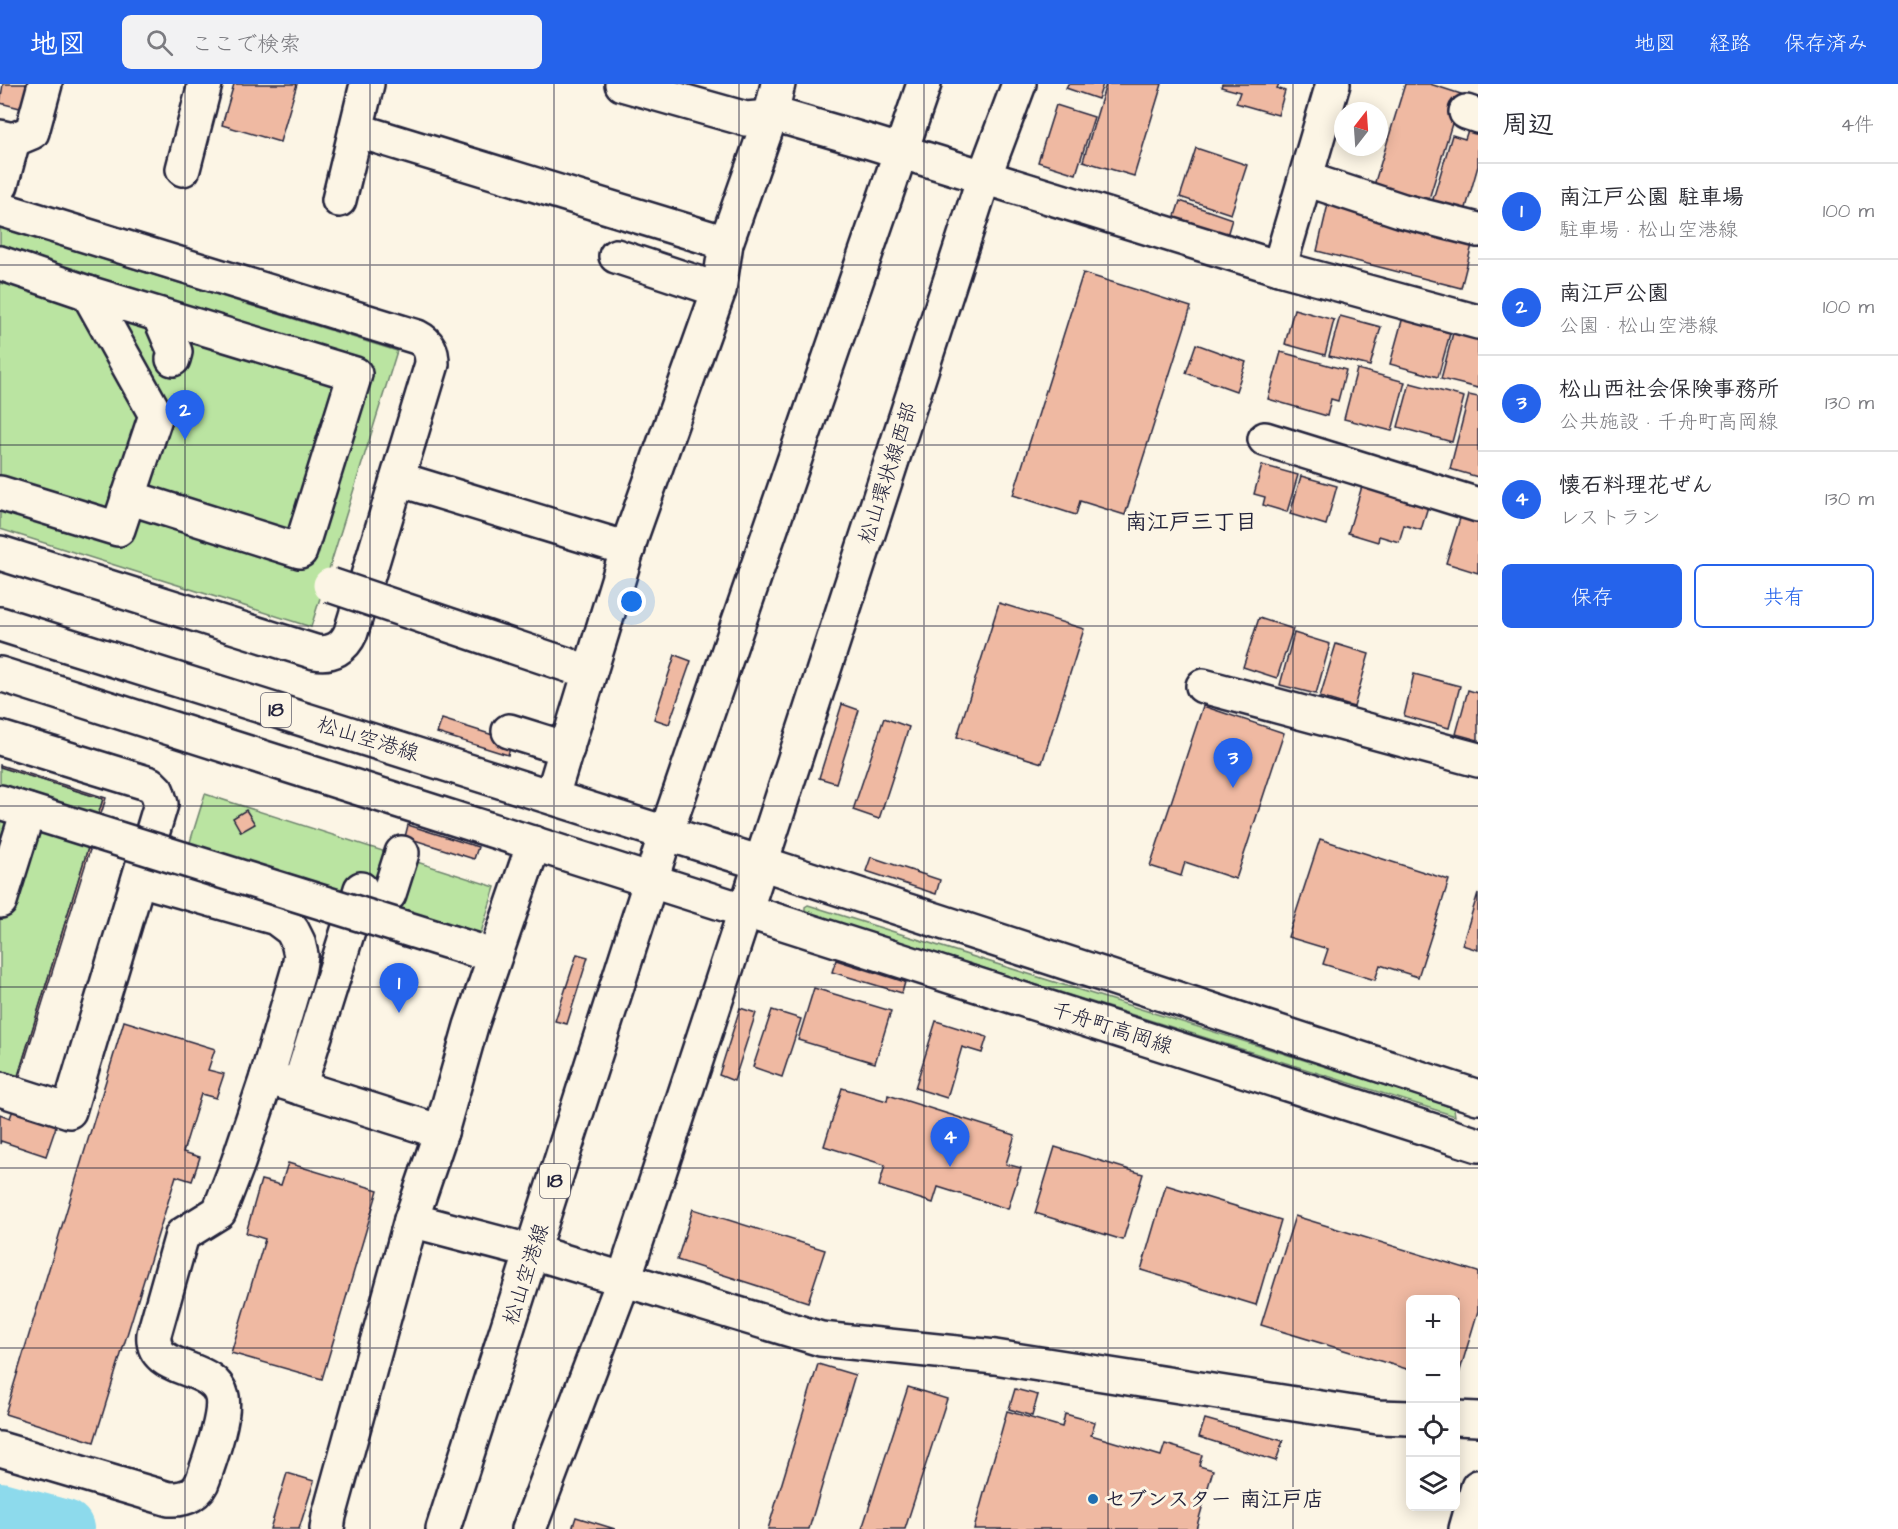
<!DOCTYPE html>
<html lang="ja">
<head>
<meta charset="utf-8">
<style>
	:root { --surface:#fff; --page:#f2f2f3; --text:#2b2b33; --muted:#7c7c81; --line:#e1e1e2; --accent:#2563eb }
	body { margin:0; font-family:"Architects Daughter","Klee One",sans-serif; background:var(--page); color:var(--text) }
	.controls { position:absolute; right:18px; bottom:18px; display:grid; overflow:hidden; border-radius:9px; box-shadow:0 3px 15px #0003 }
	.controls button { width:54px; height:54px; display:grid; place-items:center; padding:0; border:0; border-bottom:2px solid var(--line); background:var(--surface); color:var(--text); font:30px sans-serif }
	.compass { position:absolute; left:1334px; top:18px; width:54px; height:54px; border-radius:50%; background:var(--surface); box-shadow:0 3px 15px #0003; rotate:17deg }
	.you { position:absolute; left:632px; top:518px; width:21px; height:21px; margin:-15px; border:4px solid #fff; border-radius:50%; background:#1a73e8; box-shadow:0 0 0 9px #1a73e833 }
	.badge { display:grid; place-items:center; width:39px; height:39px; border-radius:50%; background:var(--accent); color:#fff; font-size:20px; font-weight:700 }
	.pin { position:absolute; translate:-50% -50px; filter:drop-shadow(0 2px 3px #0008) }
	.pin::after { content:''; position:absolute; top:32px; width:21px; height:18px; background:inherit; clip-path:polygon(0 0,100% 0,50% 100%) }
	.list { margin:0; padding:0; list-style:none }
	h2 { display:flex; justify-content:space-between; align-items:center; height:78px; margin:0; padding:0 24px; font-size:26px }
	h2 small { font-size:20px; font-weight:400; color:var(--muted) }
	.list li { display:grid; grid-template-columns:39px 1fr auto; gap:18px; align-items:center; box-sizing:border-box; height:96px; padding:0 24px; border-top:2px solid var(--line) }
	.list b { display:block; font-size:22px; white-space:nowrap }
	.list p { margin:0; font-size:20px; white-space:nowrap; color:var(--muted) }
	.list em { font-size:20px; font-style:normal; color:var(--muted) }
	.actions { display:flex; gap:12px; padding:18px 24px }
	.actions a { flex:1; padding:14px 0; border:2px solid var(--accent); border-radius:9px; text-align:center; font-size:21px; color:var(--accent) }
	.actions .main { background:var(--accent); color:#fff }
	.icon { flex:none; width:33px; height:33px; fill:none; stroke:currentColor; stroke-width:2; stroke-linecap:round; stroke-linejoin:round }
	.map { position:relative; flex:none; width:1478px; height:1445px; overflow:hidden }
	header { display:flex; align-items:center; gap:36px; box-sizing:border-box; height:84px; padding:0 30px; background:var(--accent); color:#fff }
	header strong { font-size:28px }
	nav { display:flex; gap:33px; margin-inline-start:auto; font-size:21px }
	.search { width:420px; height:54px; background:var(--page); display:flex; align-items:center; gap:15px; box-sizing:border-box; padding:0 21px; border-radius:9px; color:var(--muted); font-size:22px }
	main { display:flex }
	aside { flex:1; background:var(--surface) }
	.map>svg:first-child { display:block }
</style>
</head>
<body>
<header>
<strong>地図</strong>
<div class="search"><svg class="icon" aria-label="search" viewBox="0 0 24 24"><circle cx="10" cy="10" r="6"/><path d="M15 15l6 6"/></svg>ここで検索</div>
<nav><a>地図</a><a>経路</a><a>保存済み</a></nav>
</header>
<main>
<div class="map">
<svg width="1478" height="1445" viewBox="0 0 1478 1445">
	<rect width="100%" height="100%" fill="#fcf5e5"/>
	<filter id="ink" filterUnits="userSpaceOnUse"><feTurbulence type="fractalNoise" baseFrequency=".0167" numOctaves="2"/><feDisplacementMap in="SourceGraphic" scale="12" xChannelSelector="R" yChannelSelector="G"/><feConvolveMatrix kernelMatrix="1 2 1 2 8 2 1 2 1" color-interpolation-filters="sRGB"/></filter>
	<g filter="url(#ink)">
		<g fill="#bae4a1" stroke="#6e836e" stroke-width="1.5">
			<polygon points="0,143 397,267 311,543 0,445"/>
			<polygon points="0,683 103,715 18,992 0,986"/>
			<polygon points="205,710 495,803 479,855 340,839 180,790"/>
			<polygon points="808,821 1438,1018 1454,1025 1455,1032 805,828 805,823"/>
		</g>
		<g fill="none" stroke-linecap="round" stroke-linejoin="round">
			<polyline stroke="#8ddaec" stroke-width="58" points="0,1427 65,1445"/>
		</g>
		<g fill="#efb9a2" stroke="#22223b" stroke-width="1.5">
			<polygon points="3,0 34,0 28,26 0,19"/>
			<polygon points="234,0 297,0 280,58 222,41"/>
			<polygon points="1068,0 1103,0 1098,15 1066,4"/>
			<polygon points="1106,0 1162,0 1134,92 1083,77"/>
			<polygon points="1222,0 1279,0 1277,4 1285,7 1278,31 1236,19 1240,8 1221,3"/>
			<polygon points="1405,0 1430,0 1461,10 1425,128 1371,111"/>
			<polygon points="1056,21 1094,33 1076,90 1038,78"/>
			<polygon points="1468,46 1478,50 1478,82 1464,131 1431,122 1452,51 1465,55"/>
			<polygon points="1196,64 1247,81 1231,130 1180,113"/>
			<polygon points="1180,117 1232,135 1226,155 1173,138"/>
			<polygon points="1328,120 1473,157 1461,204 1317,167"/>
			<polygon points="1083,189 1191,223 1125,431 1080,417 1076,431 1013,411"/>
			<polygon points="1294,225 1334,236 1325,271 1285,260"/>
			<polygon points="1340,232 1381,243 1370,282 1329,272"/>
			<polygon points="1403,233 1451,246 1438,293 1390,280"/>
			<polygon points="1454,245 1478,251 1478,304 1441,295"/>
			<polygon points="1196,260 1246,278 1236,307 1186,289"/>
			<polygon points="1281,268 1346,286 1338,317 1331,315 1327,332 1268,315"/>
			<polygon points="1357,285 1405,298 1392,347 1344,335"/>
			<polygon points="1410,299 1464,313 1452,358 1398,343"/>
			<polygon points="1469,311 1478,313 1478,393 1450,385"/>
			<polygon points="1262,381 1298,391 1287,428 1263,421 1265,413 1254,410"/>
			<polygon points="1301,392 1337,402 1326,441 1290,430"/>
			<polygon points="1363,399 1429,419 1421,446 1404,441 1399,458 1379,452 1378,458 1348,449"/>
			<polygon points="1461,431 1478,436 1478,489 1446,479"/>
			<polygon points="999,519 1084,545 1042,679 957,653"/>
			<polygon points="1259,534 1293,545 1277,594 1243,583"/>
			<polygon points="1294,549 1330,560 1316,610 1280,601"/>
			<polygon points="1336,560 1369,570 1354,623 1320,613"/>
			<polygon points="675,571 691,577 669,640 654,635"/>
			<polygon points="1414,590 1460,602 1449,644 1404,632"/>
			<polygon points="1468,606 1478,609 1478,656 1456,650"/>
			<polygon points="842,620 859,626 836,699 819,694"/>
			<polygon points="1203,622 1284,649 1236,795 1185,778 1181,792 1150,782"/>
			<polygon points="884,634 909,643 879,735 853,726"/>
			<polygon points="442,635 512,657 508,671 437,649"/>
			<polygon points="0,681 106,714 19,995 0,989 0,986 18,992 103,715 0,683"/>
			<polygon points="246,726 255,740 241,748 233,734"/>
			<polygon points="408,741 478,763 474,775 405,753"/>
			<polygon points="1320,755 1449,796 1418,893 1380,881 1375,896 1323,880 1328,865 1288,853"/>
			<polygon points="871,773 940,796 936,810 866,787"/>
			<polygon points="1478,809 1478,866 1462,861"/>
			<polygon points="577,870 588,873 567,940 555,937"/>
			<polygon points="836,876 905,898 902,909 832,888"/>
			<polygon points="814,904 891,927 875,979 798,956"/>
			<polygon points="740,924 756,929 734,997 719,991"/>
			<polygon points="772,926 801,935 782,993 753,983"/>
			<polygon points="124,937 215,965 208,986 224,990 216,1014 201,1010 183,1068 200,1073 192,1097 176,1092 94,1358 5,1330"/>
			<polygon points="936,937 987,953 982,969 962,963 947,1014 915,1004"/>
			<polygon points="842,1004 887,1017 888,1011 1015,1051 1006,1080 1021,1084 1008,1125 938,1103 933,1119 879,1102 885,1081 824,1062"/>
			<polygon points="14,1023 58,1037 46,1072 1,1057 0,1060 0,1030 10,1034"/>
			<polygon points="1055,1063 1143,1090 1123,1156 1035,1129"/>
			<polygon points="288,1079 378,1106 322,1295 231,1269 265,1155 246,1149 261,1096 281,1101"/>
			<polygon points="1166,1101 1281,1136 1256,1221 1141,1186"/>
			<polygon points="693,1125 825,1166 808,1218 677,1176"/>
			<polygon points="1295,1132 1478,1188 1478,1227 1456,1300 1456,1216 1410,1216 1410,1286 1261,1241"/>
			<polygon points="818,1280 855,1291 809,1445 768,1445"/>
			<polygon points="908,1303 947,1315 905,1445 862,1445"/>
			<polygon points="1015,1305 1038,1311 1032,1332 1009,1325"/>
			<polygon points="1007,1327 1062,1343 1065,1330 1095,1338 1091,1351 1161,1372 1165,1360 1202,1371 1199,1382 1213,1386 1196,1445 974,1445"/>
			<polygon points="1205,1335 1283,1357 1276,1377 1199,1353"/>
			<polygon points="287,1389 314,1397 299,1445 270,1445"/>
			<polygon points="576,1433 615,1445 572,1445"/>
		</g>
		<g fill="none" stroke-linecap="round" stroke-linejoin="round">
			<defs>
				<g id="minor">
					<polyline points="622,0 746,35 780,32 870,58 1279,184 1478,238"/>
					<polyline points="1019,0 984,93 761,779 1478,1013"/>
					<polyline points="1466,28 1478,32"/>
					<polyline points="356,46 726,159"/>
					<polyline points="0,53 13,56 32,48 45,0"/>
					<polyline points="183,85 205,0"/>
					<polyline points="1306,95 1403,127 1478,146"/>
					<polyline points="1,101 13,56"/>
					<polyline points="339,116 367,0"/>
					<path d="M0,125L417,253C429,259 432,267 432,280L351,548C344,564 332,571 315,568L0,469"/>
					<polyline points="616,172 719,206"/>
					<polyline points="0,179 88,209 355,290 300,467 128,413"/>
					<polyline points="1279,184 1333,0"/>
					<polyline points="159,231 175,268 173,275"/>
					<polyline points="1265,355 1478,421"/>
					<polyline points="398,395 628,465"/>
					<polyline points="0,409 118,445 156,331 88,209"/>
					<polyline points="1203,602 1478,676"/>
					<polyline points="509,647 567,665"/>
					<polyline points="0,654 150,700 157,707 161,720 69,1027 0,1005"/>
					<polyline points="552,712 633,447 719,206 726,159 770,34 778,0"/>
					<polyline points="0,718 96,748"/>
					<polyline points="666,749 924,0"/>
					<polyline points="139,795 276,834 292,846 298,858 301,871 299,884 267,993 441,1048"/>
					<polyline points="389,810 402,769"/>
					<polyline points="0,817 28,727"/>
					<polyline points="746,827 1478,1061"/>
					<polyline points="299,1003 361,805"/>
					<polyline points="411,1136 533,1168 821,1255 995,1273 1378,1333 1410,1334"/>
					<polyline points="1456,1334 1478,1335"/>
					<path d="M0,1365L169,1415C186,1416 199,1410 204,1393C210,1375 226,1332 222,1313C214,1278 150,1291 154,1250L182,1151L219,1128L238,1079L267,993"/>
					<polyline points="327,1445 329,1432 411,1136 441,1048 471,942 534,759"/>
					<polyline points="1466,1445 1478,1403"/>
				</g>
				<g id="major">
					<polyline points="0,540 761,779 624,1195 529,1445"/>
					<polyline points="0,590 746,827"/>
					<polyline points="443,1445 666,749"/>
				</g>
			</defs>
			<use href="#minor" stroke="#22223b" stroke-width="38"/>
			<use href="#major" stroke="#22223b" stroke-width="38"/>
			<use href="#minor" stroke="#fcf5e5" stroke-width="33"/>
			<use href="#major" stroke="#fcf5e5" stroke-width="33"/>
			<defs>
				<g id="minor-bridge">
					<polyline points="330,501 571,582"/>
					<polyline points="96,748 475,866"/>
				</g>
			</defs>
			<use href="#minor-bridge" stroke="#22223b" stroke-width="38" stroke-linecap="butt"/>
			<use href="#minor-bridge" stroke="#fcf5e5" stroke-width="33"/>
		</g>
	</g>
	<path fill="none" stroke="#22223b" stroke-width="1.5" stroke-opacity="0.55" d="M185,0V1445M370,0V1445M554,0V1445M739,0V1445M924,0V1445M1108,0V1445M1293,0V1445M0,181H1478M0,361H1478M0,542H1478M0,722H1478M0,903H1478M0,1084H1478M0,1264H1410M1456,1264H1478"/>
	<circle fill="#1f6fb2" stroke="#fcf5e5" stroke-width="2" cx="1093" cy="1415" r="6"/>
	<g text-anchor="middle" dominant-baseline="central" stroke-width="6" stroke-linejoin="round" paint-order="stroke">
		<g fill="#fcf5e5" stroke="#63616e" stroke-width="1.5">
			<rect x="261" y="609" width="30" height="34" rx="4.5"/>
			<rect x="540" y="1080" width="30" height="34" rx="4.5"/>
		</g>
		<g font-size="20" font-weight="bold" fill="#22223b">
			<text x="276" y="626">18</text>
			<text x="555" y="1097">18</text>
		</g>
		<g font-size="21" fill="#22223b" stroke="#fcf5e5">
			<text transform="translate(888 389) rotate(-72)">松山環状線西部</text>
			<text transform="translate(368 655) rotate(17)">松山空港線</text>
			<text transform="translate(1112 944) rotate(18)">千舟町高岡線</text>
			<text transform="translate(526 1190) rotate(-72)">松山空港線</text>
		</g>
		<g font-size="21" font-weight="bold" fill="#22223b" stroke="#fcf5e5" text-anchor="start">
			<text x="1105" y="1415">セブンスター 南江戸店</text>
		</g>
		<g font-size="22" font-weight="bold" fill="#22223b" stroke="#fcf5e5">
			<text x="1191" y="438">南江戸三丁目</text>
		</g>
	</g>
</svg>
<div class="controls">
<button>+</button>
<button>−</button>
<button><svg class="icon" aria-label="locate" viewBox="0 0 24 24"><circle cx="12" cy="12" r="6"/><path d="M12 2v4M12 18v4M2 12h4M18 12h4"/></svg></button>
<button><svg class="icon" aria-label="layers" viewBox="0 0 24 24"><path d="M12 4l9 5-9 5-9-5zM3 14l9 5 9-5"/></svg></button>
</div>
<svg class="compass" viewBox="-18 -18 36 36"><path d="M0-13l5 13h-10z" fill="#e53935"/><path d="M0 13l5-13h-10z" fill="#7c7c81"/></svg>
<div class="you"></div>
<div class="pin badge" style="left:399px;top:929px">1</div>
<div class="pin badge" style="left:185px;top:356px">2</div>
<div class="pin badge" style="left:1233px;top:704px">3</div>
<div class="pin badge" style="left:950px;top:1083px">4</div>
</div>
<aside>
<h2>周辺<small>4件</small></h2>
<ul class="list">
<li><span class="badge">1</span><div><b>南江戸公園 駐車場</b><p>駐車場 · 松山空港線</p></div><em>100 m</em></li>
<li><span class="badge">2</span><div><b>南江戸公園</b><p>公園 · 松山空港線</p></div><em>100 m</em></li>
<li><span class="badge">3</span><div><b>松山西社会保険事務所</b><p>公共施設 · 千舟町高岡線</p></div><em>130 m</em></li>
<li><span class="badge">4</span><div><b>懐石料理花ぜん</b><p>レストラン</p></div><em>130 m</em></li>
</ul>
<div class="actions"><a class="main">保存</a><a>共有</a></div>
</aside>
</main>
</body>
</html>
